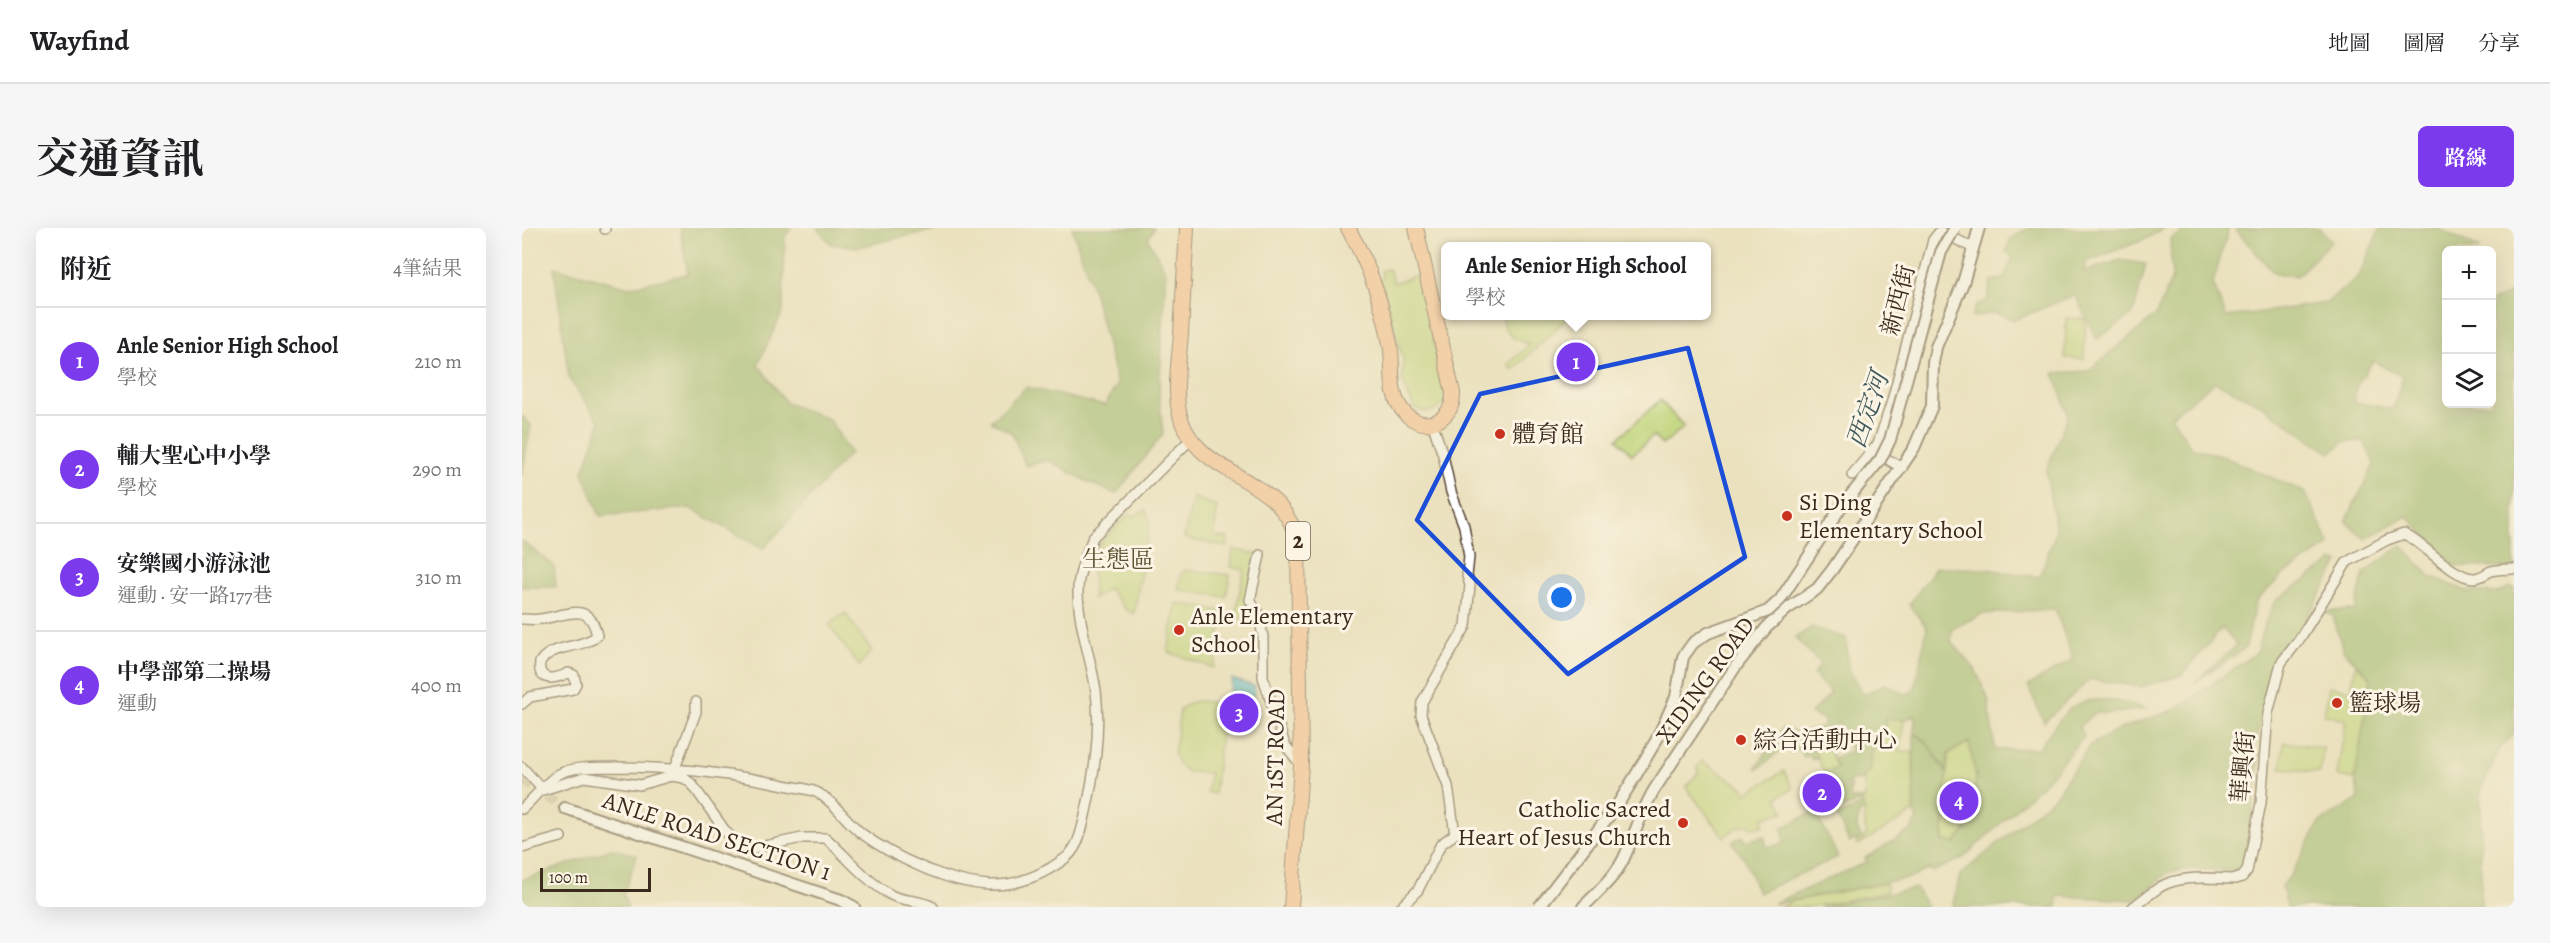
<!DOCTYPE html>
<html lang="zh-TW">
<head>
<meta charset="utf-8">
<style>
	:root { --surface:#fff; --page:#f6f6f6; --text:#202124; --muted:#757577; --line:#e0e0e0; --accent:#7c3aed }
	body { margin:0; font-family:Alegreya,"Noto Serif TC",serif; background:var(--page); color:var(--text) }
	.controls { position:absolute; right:18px; top:18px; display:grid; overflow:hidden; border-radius:9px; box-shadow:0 6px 24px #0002 }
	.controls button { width:54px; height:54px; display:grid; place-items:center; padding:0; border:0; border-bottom:2px solid var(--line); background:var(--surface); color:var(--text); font:30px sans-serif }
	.scale { position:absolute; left:18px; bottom:15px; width:111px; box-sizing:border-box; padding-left:6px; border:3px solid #3b2a1e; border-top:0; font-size:16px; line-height:21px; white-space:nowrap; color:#3b2a1e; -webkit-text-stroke:4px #fcf5e5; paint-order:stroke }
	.you { position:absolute; left:1040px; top:370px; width:21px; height:21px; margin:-15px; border:4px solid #fff; border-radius:50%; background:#1a73e8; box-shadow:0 0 0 9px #1a73e833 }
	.badge { display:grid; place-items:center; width:39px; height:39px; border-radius:50%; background:var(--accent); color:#fff; font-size:20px; font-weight:700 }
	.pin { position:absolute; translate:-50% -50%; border:3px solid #fff; box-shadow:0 2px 6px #0006 }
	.popup { position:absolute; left:919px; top:14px; width:270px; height:78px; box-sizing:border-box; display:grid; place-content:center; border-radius:9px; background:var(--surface); filter:drop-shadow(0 2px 4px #0005); font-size:20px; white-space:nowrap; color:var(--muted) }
	.popup b { font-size:22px; color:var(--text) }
	.popup::after { content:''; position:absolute; left:50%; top:100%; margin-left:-12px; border:12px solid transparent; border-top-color:var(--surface) }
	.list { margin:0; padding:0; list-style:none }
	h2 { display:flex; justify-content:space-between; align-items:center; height:78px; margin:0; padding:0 24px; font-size:26px }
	h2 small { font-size:20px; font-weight:400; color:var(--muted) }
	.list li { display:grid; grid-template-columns:39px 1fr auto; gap:18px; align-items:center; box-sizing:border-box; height:108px; padding:0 24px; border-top:2px solid var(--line) }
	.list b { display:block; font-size:22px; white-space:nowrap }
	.list p { margin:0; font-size:20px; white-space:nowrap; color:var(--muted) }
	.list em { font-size:20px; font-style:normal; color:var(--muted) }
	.icon { flex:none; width:33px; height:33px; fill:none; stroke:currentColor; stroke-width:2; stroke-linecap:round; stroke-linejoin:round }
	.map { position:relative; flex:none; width:1992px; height:679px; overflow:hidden; border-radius:9px }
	header { display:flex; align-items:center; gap:36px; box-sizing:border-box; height:84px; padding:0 30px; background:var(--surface); border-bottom:2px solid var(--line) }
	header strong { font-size:28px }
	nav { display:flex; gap:33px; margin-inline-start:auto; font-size:21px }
	.intro { display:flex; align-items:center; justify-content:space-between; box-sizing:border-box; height:144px; padding:0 36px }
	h1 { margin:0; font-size:42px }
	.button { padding:15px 27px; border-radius:9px; background:var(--accent); color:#fff; font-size:21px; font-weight:700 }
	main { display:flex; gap:36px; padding:0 36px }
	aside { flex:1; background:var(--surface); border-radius:9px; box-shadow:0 6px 24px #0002 }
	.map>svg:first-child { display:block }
</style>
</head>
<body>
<header>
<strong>Wayfind</strong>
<nav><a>地圖</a><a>圖層</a><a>分享</a></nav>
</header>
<div class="intro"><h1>交通資訊</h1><a class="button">路線</a></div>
<main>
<aside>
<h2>附近<small>4筆結果</small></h2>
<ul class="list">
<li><span class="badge">1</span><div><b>Anle Senior High School</b><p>學校</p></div><em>210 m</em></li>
<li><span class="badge">2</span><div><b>輔大聖心中小學</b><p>學校</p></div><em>290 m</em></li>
<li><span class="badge">3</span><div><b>安樂國小游泳池</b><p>運動 · 安一路177巷</p></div><em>310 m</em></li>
<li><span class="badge">4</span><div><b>中學部第二操場</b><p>運動</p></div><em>400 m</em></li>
</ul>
</aside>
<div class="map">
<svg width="1992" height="679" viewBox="0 0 1992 679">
	<rect width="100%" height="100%" fill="#fcf5e5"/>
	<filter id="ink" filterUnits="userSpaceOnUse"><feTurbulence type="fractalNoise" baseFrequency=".0167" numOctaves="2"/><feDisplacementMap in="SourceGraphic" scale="12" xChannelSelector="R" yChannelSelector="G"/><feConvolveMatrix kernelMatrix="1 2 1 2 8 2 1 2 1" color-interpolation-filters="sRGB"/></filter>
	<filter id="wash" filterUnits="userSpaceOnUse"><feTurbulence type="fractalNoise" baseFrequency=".008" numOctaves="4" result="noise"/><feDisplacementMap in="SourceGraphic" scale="24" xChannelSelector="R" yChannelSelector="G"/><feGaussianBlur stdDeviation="1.35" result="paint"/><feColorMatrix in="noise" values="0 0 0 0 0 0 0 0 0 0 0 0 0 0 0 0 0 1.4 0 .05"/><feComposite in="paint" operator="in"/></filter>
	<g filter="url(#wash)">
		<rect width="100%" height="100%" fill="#ebe1bf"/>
		<g fill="#bdd377" stroke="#7c7e4a" stroke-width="1.5">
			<path d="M867,41L872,55L897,46L924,171C917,185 905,187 892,180L880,152L881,131L858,52L861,50L859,43Z"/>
			<path d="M981,88H1047L991,142L986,136L1008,116C992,113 981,105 981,88Z"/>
			<polygon points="1544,90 1564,91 1562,131 1543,130"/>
			<polygon points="1138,172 1162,199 1140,217 1131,208 1110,227 1095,211"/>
			<polygon points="671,269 695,279 692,308 706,310 705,319 662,310"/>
			<path d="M624,282L628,293L612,386L604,382L586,360L571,371C569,318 570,322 607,286L612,288Z"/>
			<polygon points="711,321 735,326 722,391 713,389 722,342 709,339"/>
			<polygon points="663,342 708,347 704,369 656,362 659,346"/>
			<polygon points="654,375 701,383 692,440 646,424"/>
			<polygon points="323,385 350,423 337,438 307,397"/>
			<polygon points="1834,435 1849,450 1833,551 1815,548 1824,492 1802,487 1807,458 1829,462"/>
			<polygon points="699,471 703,472 692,566 685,564 688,545 666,544 658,538 652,526 658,482 667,475 675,473 688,474 697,480"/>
			<polygon points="1364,490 1382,492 1378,523 1391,524 1392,584 1336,617 1334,613 1344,608 1341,577 1339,577 1340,572 1343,571 1342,546 1350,521 1359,520"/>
			<polygon points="1302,510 1315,540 1302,545 1289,515"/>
			<polygon points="1447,514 1454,549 1449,596 1433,615 1421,613 1426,526"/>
			<polygon points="1762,514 1801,520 1798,545 1759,540"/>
			<polygon points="1180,533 1221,559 1225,565 1262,543 1271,561 1255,569 1262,584 1240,590 1242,598 1229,600 1227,596 1215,599 1202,609 1164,559 1177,544 1174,541"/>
			<polygon points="1364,655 1365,664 1288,679 1258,679 1266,676 1266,674"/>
		</g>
		<g fill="#96b568" stroke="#687043" stroke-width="1.5" fill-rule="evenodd">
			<polygon points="158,0 270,0 263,8 261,83 236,136 264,175 307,191 328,225 241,321 168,280 78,288 61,244 78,194 47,151 32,39 107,59 166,46"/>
			<polygon points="295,0 422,0 336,19 309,16"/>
			<polygon points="550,0 632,0 626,11 644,44 637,166 641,206 594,266 564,253 526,232 504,238 490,205 469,193 504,159 583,178 595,156 571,62"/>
			<polygon points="1506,0 1643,0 1621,12 1564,34 1562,44 1598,32 1624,36 1611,86 1575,111 1553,67 1492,92 1473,85 1450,89 1454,78 1465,72 1469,53 1482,50 1491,29 1484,24 1489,10"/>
			<path d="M1668,0H1707L1691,55L1704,89L1804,75L1837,48L1858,0H1915L1957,20V22H1924V176H1970V73L1992,64V340L1933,338L1885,288L1843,311L1824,293L1852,236L1842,213L1822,214L1808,225L1734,174L1693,154L1649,188L1669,219L1700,228L1783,264L1808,317L1762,346L1734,373L1724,419L1672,455L1715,417L1700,400L1660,447L1619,459L1568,451L1522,494L1506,458L1551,431L1533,381L1460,386L1430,401L1429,413L1453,441L1466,470L1473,522L1516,520C1527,507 1537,489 1550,479C1567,466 1606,473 1624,481L1583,486L1575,484L1557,498L1562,508L1525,552L1441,630L1410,644L1408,640L1391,649L1253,676L1252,675L1345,634L1343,630L1388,603L1396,592L1392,584V505L1404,514L1425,546L1421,613L1434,615L1449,596L1454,549L1447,514L1426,526L1425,544L1404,513L1392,504L1393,487L1382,492L1364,490L1359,520L1350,521L1349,543L1342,546V552L1328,553V555L1311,561L1304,544L1315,540L1311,530L1329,523L1317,495L1293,506L1295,512L1289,515L1295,530L1290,532L1288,527L1281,529L1277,521L1270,525L1264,518L1236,541L1234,540L1260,500L1277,505L1302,498V491L1288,486L1309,465L1291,446L1299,436L1273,410L1290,399L1324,410L1327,441L1341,467L1363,456L1385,467L1393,460L1405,400L1387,377L1414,339L1464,341L1517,349L1534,304L1524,243L1546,187L1532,145L1566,143L1634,87L1650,50L1648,11ZM1851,133L1881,149L1871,181L1832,174L1835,157Z"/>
			<polygon points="1716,0 1798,0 1797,1 1810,13 1775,48 1752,45 1714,2"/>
			<polygon points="0,188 9,197 0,247"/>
			<polygon points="0,313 32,338 34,359 0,359"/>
			<polygon points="1880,317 1908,348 1945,363 1975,365 1988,359 1992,360 1992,506 1977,522 1959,562 1959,679 1765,679 1760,658 1769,647 1798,594 1837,571 1833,551 1849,450 1821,422 1811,388 1801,383 1833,382 1842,345"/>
			<polygon points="1811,333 1817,334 1774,409 1753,434 1734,514 1729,514 1730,524 1737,525 1725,633 1715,643 1672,641 1646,644 1629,660 1612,672 1536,668 1535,679 1433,679 1431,676 1438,647 1533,568 1568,517 1601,500 1654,481 1734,425 1742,397 1753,373"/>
			<polygon points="1328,558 1328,571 1343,571 1313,584 1304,567"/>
			<polygon points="1341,576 1342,583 1337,585 1335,599 1340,611 1327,614 1315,588"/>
			<polygon points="1293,583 1316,629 1236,665 1223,632 1210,614 1221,608 1223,613 1242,608 1245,619 1263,615 1260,600"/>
			<polygon points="90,621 115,627 101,667 106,679 0,679 0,652"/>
			<polygon points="1394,660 1405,679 1298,679"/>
		</g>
		<polygon fill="#4cb2cb" stroke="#446e74" stroke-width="1.5" points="710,451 733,458 728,502 702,497"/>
	</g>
	<g filter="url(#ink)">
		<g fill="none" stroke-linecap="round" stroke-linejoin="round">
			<polyline stroke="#c8bc9f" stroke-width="10" stroke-dasharray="10 5" stroke-linecap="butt" points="0,551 43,580"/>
			<defs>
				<g id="minor">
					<polyline points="83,1 83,0"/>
					<polyline points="1355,225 1380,240"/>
					<polyline points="1330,247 1356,216 1370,173 1411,12 1418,3 1451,20"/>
					<polyline points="738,327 728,372 737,387 741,409 741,449 763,517 779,537"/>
					<path d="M0,391C6,391 13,392 19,391C44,388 68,371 75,408C59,421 30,416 18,434C15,454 32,452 46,445L52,447L54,456L51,461L8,469L0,476"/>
					<path d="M0,539L21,562L62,549L118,557L149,548L162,550L170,556L204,604L223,622L280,610H304C325,629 342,651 367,666C380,674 397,671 411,679"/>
					<polyline points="153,540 174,484 174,474"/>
					<path d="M0,581C9,573 27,551 37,546C55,537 77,540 96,539C152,539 204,545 258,556C269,559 284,560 294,564C312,573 324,593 339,605C371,629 427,655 467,657C494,658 520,647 541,632C556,622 559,604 563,588C572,548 579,505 574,463C569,430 556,396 556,362C556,345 565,325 571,309L669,211"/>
					<polyline points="0,620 39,609"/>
					<polyline points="879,679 896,662 919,616 933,606 926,558 899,487 900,474 944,398 948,357 945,348 947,329 942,298 929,264 921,227 910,194"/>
					<path d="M1611,679C1620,672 1629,665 1638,659C1660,646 1690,651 1714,651L1720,649L1725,643L1739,575L1746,485L1759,435L1777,412L1825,334L1865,312L1882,306C1902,315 1931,350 1952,350C1958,350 1963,346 1969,343C1977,341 1984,341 1992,341"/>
				</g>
				<g id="tertiary">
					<polyline points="43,580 319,672 332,679"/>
					<path d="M1061,679C1076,664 1092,650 1101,632C1112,609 1119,584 1132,562L1214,438L1245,399L1265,381L1295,361L1310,342L1392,220L1410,178L1411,135L1414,119L1441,55L1457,0"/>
				</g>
				<g id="primary">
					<path d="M665,0C663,35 661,70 659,106C657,135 649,174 663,201C689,252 762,250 776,315L779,537L769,679"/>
					<path d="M826,0C846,35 861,77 868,116C872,135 867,158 876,175C884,192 905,203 921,189C929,182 931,175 931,165L894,0"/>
				</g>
			</defs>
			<use href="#minor" stroke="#554536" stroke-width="12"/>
			<use href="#tertiary" stroke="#554536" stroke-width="14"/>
			<use href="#primary" stroke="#554536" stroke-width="16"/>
			<use href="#minor" stroke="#fff" stroke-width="9"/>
			<use href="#tertiary" stroke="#fff" stroke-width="10"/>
			<use href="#primary" stroke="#fbbb8d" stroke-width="14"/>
			<defs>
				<polyline id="tertiary-bridge" points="1017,679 1096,576 1114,547 1135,511 1154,469 1161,429 1171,415 1186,405 1246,383 1258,372 1319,279 1358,232 1368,212 1419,24 1433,0"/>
			</defs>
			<use href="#tertiary-bridge" stroke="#554536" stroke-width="14" stroke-linecap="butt"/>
			<use href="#tertiary-bridge" stroke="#fff" stroke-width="10"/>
		</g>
	</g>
	<path d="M0 0H1992V679H0ZM1166,120L1223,329L1046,446L895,292L958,166Z" fill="#ebe1bf" fill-opacity=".55" fill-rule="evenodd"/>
	<path fill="none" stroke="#1d4ed8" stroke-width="4.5" stroke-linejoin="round" d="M1166,120L1223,329L1046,446L895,292L958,166Z"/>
	<g fill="#c8321e" stroke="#fcf5e5" stroke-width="2">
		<circle cx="978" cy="206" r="6"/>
		<circle cx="1265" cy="288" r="6"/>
		<circle cx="657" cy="402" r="6"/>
		<circle cx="1815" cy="475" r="6"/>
		<circle cx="1219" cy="512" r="6"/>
		<circle cx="1161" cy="595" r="6"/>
	</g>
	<g text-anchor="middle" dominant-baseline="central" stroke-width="6" stroke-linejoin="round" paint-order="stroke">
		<rect fill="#fcf5e5" stroke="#75675a" stroke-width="1.5" x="764" y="294" width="24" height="38" rx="4.5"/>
		<g font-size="22" font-weight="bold" fill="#3b2a1e">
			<text x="776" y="313">2</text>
		</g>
		<g font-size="24" fill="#3b2a1e" stroke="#fcf5e5">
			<text transform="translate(1376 72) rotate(-76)">新西街</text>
			<text transform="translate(1183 452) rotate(-54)">XIDING ROAD</text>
			<text transform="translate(753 529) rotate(-89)">AN 1ST ROAD</text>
			<text transform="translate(1721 539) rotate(-85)">華興街</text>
			<text transform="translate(195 608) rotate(18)">ANLE ROAD SECTION 1</text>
		</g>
		<g font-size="24" fill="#3b2a1e" stroke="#fcf5e5" text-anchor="start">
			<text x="990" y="206">體育館</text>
			<text x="1277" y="274">Si Ding<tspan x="1277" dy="28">Elementary School</tspan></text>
			<text x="669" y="388">Anle Elementary<tspan x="669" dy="28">School</tspan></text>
			<text x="1827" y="475">籃球場</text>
			<text x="1231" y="512">綜合活動中心</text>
			<text x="1149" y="581" text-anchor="end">Catholic Sacred<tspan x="1149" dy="28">Heart of Jesus Church</tspan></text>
		</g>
		<g font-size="24" fill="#5c5434" stroke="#fcf5e5">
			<text x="596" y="331">生態區</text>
		</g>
		<g font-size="26" font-style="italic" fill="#415a5b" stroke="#fcf5e5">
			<text transform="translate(1346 182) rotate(-71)">西定河</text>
		</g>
	</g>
</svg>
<div class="controls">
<button>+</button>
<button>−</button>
<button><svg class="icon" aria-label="layers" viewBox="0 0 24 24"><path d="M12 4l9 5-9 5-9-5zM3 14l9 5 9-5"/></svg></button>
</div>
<div class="scale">100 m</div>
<div class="you"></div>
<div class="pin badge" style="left:1054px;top:134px">1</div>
<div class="popup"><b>Anle Senior High School</b>學校</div>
<div class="pin badge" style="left:1300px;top:565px">2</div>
<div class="pin badge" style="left:717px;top:485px">3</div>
<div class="pin badge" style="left:1437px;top:573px">4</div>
</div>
</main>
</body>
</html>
